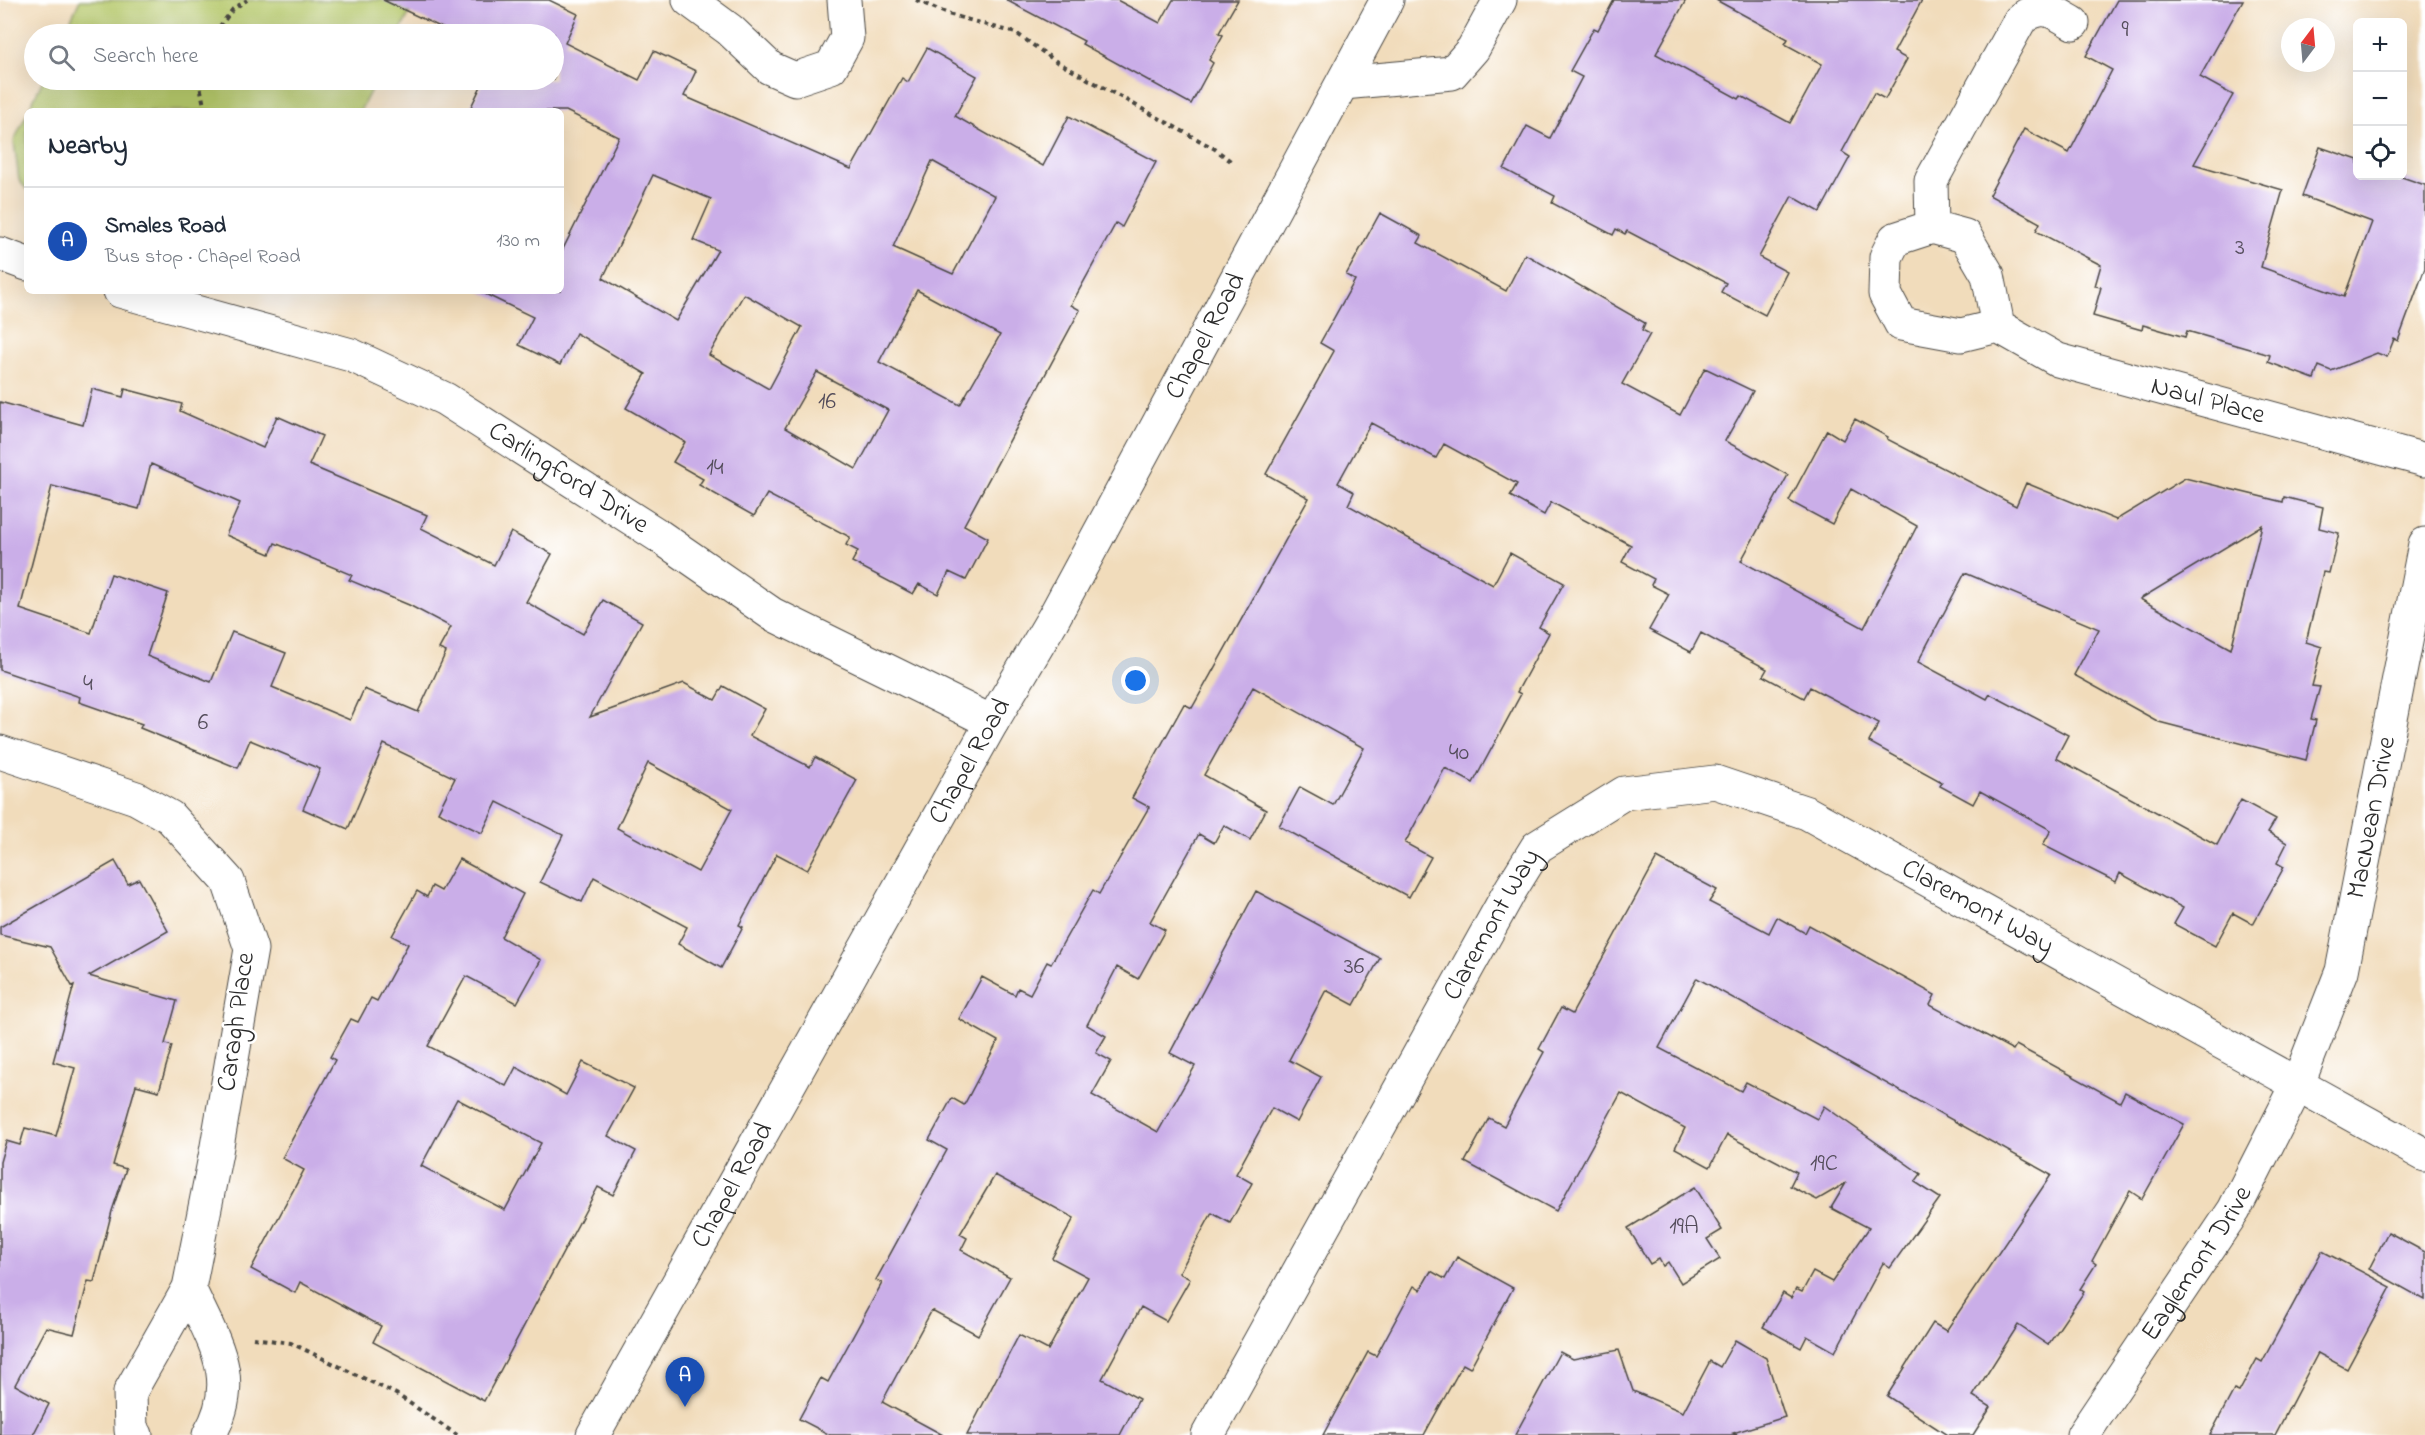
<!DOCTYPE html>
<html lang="en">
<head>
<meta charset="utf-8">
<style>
	:root { --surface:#fff; --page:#f6f6f7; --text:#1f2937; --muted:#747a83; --line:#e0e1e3; --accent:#0f766e }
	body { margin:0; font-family:"Indie Flower",sans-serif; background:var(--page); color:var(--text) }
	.controls { position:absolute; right:18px; top:18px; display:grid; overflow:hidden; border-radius:9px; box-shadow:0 6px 24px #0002 }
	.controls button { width:54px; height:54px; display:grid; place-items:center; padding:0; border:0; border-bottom:2px solid var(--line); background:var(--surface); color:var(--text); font:30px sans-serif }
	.compass { position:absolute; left:2281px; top:18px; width:54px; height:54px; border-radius:50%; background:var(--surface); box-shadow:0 6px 24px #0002; rotate:16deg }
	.you { position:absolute; left:1136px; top:681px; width:21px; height:21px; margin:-15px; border:4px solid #fff; border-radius:50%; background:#1a73e8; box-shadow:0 0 0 9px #1a73e833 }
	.badge { display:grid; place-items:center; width:39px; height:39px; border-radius:50%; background:var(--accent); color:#fff; font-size:20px; font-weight:700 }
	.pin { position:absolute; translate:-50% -50px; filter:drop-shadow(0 2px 3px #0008) }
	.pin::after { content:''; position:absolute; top:32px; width:21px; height:18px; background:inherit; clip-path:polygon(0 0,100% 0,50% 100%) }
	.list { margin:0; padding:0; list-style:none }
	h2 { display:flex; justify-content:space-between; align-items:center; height:78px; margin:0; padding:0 24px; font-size:26px }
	h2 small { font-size:20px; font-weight:400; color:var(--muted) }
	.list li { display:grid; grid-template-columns:39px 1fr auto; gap:18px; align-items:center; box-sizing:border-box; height:108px; padding:0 24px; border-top:2px solid var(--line) }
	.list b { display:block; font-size:22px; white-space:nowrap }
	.list p { margin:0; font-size:20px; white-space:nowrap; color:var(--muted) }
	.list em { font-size:20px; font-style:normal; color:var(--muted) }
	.icon { flex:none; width:33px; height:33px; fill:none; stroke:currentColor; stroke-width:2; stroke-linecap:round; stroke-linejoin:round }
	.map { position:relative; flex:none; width:2425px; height:1435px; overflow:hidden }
	.search { position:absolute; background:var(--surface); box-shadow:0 6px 24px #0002; left:24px; top:24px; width:540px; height:66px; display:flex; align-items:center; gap:15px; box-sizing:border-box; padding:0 21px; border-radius:33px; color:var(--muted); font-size:22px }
	.panel { position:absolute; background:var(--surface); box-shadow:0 6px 24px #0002; left:24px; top:108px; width:540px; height:186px; border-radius:9px }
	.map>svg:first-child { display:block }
</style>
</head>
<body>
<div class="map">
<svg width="2425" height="1435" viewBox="0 0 2425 1435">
	<rect width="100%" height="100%" fill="#fff"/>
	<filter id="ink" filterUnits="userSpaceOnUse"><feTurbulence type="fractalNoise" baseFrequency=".0167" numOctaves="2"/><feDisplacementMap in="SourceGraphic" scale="12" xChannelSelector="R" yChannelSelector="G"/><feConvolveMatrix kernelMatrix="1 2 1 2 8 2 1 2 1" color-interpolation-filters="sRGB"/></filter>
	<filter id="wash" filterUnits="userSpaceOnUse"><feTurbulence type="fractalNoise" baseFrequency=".008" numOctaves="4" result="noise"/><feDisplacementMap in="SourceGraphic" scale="24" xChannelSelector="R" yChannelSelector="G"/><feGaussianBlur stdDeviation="1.35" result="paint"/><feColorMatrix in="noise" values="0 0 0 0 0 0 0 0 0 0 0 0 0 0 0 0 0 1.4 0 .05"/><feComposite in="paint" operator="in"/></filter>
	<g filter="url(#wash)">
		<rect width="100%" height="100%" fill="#f1dcbb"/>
		<g fill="#b5c86b" stroke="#707a4b" stroke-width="1.5">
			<polygon points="80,0 416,0 399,34 64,34"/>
			<polygon points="43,80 376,80 360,111 28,111"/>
			<polygon points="27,113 27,190 19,180 14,141"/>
		</g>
		<g id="blocks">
			<g fill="#caaee8" fill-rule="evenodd">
				<path d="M383,0H549L578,14L565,43L639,80L654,51L696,71L684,96L851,169L902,78L908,82L927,48L977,76L955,116L1043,166L1069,116L1156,162L1122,227L1116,223L1071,305L1080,310L964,525L988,538L966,580L949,572L938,594L919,584L913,594L852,562L858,551L846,545L850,537L767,494L754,516L699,485L703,479L673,462L685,442L626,408L646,374L576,333L560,365L519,345L533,317L479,291H561V253L619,137L566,111H469L484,80H554V34H455ZM932,161L995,196L953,274L893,247ZM653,175L711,199L693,240L718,250L676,321L603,278ZM917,290L1000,335L960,405L879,362ZM744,294L802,327L769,389L709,355ZM817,372L888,410L856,469L785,428Z"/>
				<polygon points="1006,0 1117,0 1160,23 1173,0 1238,0 1219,33 1223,35 1209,60 1213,63 1191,104 1082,44 1084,41"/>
				<polygon points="1614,0 1686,0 1656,54 1739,99 1741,96 1790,123 1822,64 1785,44 1788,39 1716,0 1922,0 1894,52 1907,59 1885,99 1874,93 1842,152 1850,157 1820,212 1792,196 1759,257 1787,272 1765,315 1721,292 1726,283 1627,231 1625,234 1616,229 1613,235 1552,203 1555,196 1504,169 1527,126 1550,138 1582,77 1570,71 1594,28 1598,30"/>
				<polygon points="2117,0 2243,0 2200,77 2233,95 2194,164 2283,190 2261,267 2344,297 2372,222 2302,196 2320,147 2358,160 2358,176 2399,176 2425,185 2425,268 2398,341 2394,339 2387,357 2377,353 2331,371 2319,366 2314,379 2268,362 2270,355 2187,331 2185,337 2143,325 2142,330 2093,316 2101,287 2095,286 2101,265 2036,231 2040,223 1989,195 2024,129 2069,153 2112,70 2086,56"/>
				<path d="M1380,213L1422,236L1418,243L1506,291L1525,254L1645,323L1642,330L1650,334L1622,384L1680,415L1705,368L1753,391L1725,441L1788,475L1741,561L1864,628L1917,526L1851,489L1832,524L1789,501L1827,430L1843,440L1855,419L1888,437L1887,439L2016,506L2026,483L2116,520L2185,478L2283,502L2284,497L2323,507L2319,528L2339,533L2329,573L2323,572L2306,642L2322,647L2312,686L2320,687L2311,719L2316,720L2306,760L2159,722L2074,675L2099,629L1965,573L1918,662L1987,699L1990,694L2068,735L2056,758L2217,845L2241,800L2276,819L2268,832L2287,843L2277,863L2284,867L2253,924L2233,913L2215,946L2174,924L2183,908L2120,873L2116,882L2082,865L2043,845L2051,830L1980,791L1973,804L1940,786L1942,782L1869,742L1879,723L1810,687L1804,698L1763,676L1767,669L1701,633L1691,652L1649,630L1669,594L1651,585L1654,579L1622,562L1631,545L1551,502L1544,515L1510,496L1517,484L1444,444L1436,458L1371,423L1338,483L1354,492L1348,505L1493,585L1510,553L1564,583L1539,627L1549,633L1517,692L1521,694L1473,783L1445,768L1405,843L1431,857L1409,897L1279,826L1300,787L1333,805L1364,748L1253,687L1204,775L1266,810L1250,840L1224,825L1214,843L1199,834L1150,922L1165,930L1138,979L1117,967L1087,1025L1106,1036L1096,1053L1111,1061L1092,1095L1158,1132L1195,1066L1170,1053L1256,891L1380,958L1354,1005L1326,990L1289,1060L1321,1077L1297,1122L1272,1108L1236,1174L1252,1183L1230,1223L1212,1213L1179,1273L1190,1279L1166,1321L1141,1307L1102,1379L1139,1399L1120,1435H967L1019,1335L1048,1350L1088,1277L1052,1258L1074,1218L995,1175L960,1234L967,1238L961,1250L1010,1277L978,1335L932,1310L882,1402L943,1435H830L799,1419L821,1378L828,1382L882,1283L876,1280L947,1150L929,1140L952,1098L964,1105L998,1041L959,1019L982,977L1015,995L1018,988L1030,994L1047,962L1051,964L1093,890L1099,894L1149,807L1132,798L1184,704L1192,708L1309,498L1266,474L1334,351L1320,343L1355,280L1346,275ZM2262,525L2231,649L2140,599Z"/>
				<path d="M92,389L123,397L125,389L182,404L180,411L263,448L277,416L322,436L309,465L427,515L421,528L494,565L511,532L552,554L526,602L583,634L603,600L642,622L590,717L684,683L715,700L723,686L765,709L750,736L810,767L815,757L857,780L807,870L777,854L739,925L743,927L721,968L678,944L687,927L594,877L582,902L540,882L563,835L497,802L482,833L438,812L455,778L384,744L348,829L303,809L320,769L250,740L238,768L140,728L142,724L79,702L80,697L0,670V402L83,425ZM151,464L240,503L226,535L270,554L275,543L352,575L349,580L409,605L451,627L439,649L446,652L418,712L364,689L350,720L272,687L286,653L232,632L211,682L147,656L168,593L111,574L91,633L20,609L52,486L139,509ZM648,763L732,809L698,872L617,828Z"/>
				<polygon points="1657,858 1717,890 1709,902 1769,933 1777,917 1805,933 1809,925 1935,995 1930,1005 2013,1050 2016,1045 2120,1102 2125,1092 2184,1124 2142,1199 2130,1191 2092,1261 2096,1264 2080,1289 2084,1292 2048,1345 2018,1325 1973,1396 1991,1407 1973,1435 1947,1435 1887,1396 1933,1323 1946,1331 2051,1175 1697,978 1659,1048 1741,1091 1746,1082 1817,1119 1824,1106 1921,1174 1915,1182 1940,1198 1890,1268 1883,1263 1835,1352 1807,1336 1801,1348 1763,1327 1783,1293 1791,1298 1796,1289 1802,1292 1813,1272 1832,1282 1869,1228 1831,1208 1846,1183 1817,1200 1790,1186 1797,1172 1727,1135 1710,1167 1675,1148 1685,1128 1621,1093 1556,1211 1465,1162 1489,1118 1504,1126 1544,1052 1539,1049 1561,1008 1572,1014"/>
				<path d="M459,859L523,894L501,937L541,960L517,1003L466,976L428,1046L506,1086L516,1067L566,1095L583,1062L634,1088L608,1136L636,1151L613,1195L598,1187L484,1401L373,1342L381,1326L300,1282L295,1293L251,1269L304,1170L282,1158L335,1060L330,1057L351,1019L358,1022L371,998L377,1001L408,944L392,936L417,891L427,897L432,886L441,891ZM457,1099L541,1143L505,1210L421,1166Z"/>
				<polygon points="115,861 128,884 139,879 168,931 89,976 177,1001 165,1044 172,1046 159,1091 136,1085 113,1165 126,1169 112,1211 94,1282 88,1281 74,1334 46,1327 15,1385 49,1404 33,1435 0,1435 0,1162 6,1141 20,1145 25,1128 56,1136 75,1068 53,1062 74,985 72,986 50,947 0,935 0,927"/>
				<polygon points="1695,1187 1722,1230 1707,1239 1720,1259 1681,1283 1668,1262 1663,1266 1659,1259 1650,1264 1628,1228"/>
				<polygon points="2388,1232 2425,1252 2425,1300 2369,1269"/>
				<polygon points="2322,1251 2391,1287 2347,1369 2318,1353 2275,1435 2210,1435 2234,1390 2239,1392 2257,1359 2262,1362"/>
				<polygon points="1457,1257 1513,1288 1470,1368 1463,1364 1424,1435 1323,1435 1368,1352 1376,1356 1414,1286 1420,1290 1431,1271 1445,1279"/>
				<polygon points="1735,1340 1766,1358 1785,1417 1733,1433 1738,1435 1515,1435 1560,1352 1573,1359 1619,1350 1633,1391 1683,1412 1710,1361 1720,1367"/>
			</g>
		</g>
	</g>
	<g filter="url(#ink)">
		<use href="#blocks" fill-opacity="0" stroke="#494641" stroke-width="1.5"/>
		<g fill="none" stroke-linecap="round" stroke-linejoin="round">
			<defs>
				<g id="minor">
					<polyline points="689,0 730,30 770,68 795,79 831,67 847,38 844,0"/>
					<polyline points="1343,83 1452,73 1473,49 1500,0"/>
					<path d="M1932,227L1931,181L2020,20C2042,2 2052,11 2073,23"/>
					<polyline points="0,254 27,264"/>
					<path id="s1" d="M120,291L351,355L445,399L659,536L772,614L992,722"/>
					<path id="s2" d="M1998,326L1988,275L1965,236L1932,227L1895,239L1886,257L1885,294L1901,324L1961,335L1998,326L2058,360L2425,460"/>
					<polyline points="0,752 136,798 170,817 228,881 251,949 216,1152 189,1288 130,1392 131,1430 136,1435"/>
					<path d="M189,1288C213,1341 242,1379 209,1435"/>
					<path id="s3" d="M1208,1435L1511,889L1537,847L1624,793L1715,782L1807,813L2425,1155"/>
					<path id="s4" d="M2083,1435L2234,1210L2297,1086L2342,971L2425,544"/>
				</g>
				<g id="major">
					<path id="s5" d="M593,1435L992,722L1053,619L1387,0"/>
				</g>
			</defs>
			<use href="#minor" stroke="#494641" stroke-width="35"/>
			<use href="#major" stroke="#494641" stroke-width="35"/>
			<g stroke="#494641" stroke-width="4" stroke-dasharray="4.5 4.5" stroke-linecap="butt">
				<polyline points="916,0 948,14 1016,33 1057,62 1215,149 1232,162"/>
				<polyline points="214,34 233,9 247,0"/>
				<polyline points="199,80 205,111"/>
				<polyline points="253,1338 291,1343 396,1394 457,1435"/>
			</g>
			<use href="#minor" stroke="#fff" stroke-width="33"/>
			<use href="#major" stroke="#fff" stroke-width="33"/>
		</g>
	</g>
	<g text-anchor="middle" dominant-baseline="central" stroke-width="5" stroke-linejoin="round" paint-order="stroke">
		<g font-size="24" fill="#534c5a">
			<text x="2125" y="30">9</text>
			<text x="2240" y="248">3</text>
			<text x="827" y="402">16</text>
			<text x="715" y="468">14</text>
			<text x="88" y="684">4</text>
			<text x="203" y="723">6</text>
			<text x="1459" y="753">40</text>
			<text x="1354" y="967">36</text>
			<text x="1824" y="1164">19C</text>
			<text x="1684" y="1227">19A</text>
		</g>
		<g font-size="27" fill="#2b2b2b" stroke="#fff">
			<text stroke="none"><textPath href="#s5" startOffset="1258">Chapel Road</textPath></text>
			<text stroke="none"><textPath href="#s2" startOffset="585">Naul Place</textPath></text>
			<text stroke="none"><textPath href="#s1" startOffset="490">Carlingford Drive</textPath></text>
			<text stroke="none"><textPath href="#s5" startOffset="772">Chapel Road</textPath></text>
			<text stroke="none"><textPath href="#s4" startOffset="690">MacNean Drive</textPath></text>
			<text stroke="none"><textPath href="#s3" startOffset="1160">Claremont Way</textPath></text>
			<text stroke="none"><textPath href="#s3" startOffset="584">Claremont Way</textPath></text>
			<text transform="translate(237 1022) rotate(-82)">Caragh Place</text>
			<text stroke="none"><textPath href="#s5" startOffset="286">Chapel Road</textPath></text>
			<text stroke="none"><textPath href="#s4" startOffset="206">Eaglemont Drive</textPath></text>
		</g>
	</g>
</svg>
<div class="controls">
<button>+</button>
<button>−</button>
<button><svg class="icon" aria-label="locate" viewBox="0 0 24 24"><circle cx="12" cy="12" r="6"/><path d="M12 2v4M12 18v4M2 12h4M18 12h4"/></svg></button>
</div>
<svg class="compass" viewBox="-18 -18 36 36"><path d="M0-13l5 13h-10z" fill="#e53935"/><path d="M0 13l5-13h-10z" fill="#747a83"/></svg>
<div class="you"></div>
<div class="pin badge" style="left:685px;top:1407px;background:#1a4fb4">A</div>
<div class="search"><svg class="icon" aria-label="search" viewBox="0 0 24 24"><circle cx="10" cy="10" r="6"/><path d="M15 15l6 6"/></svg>Search here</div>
<section class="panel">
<h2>Nearby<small></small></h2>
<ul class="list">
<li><span class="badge" style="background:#1a4fb4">A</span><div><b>Smales Road</b><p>Bus stop · Chapel Road</p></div><em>130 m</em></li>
</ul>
</section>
</div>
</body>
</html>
